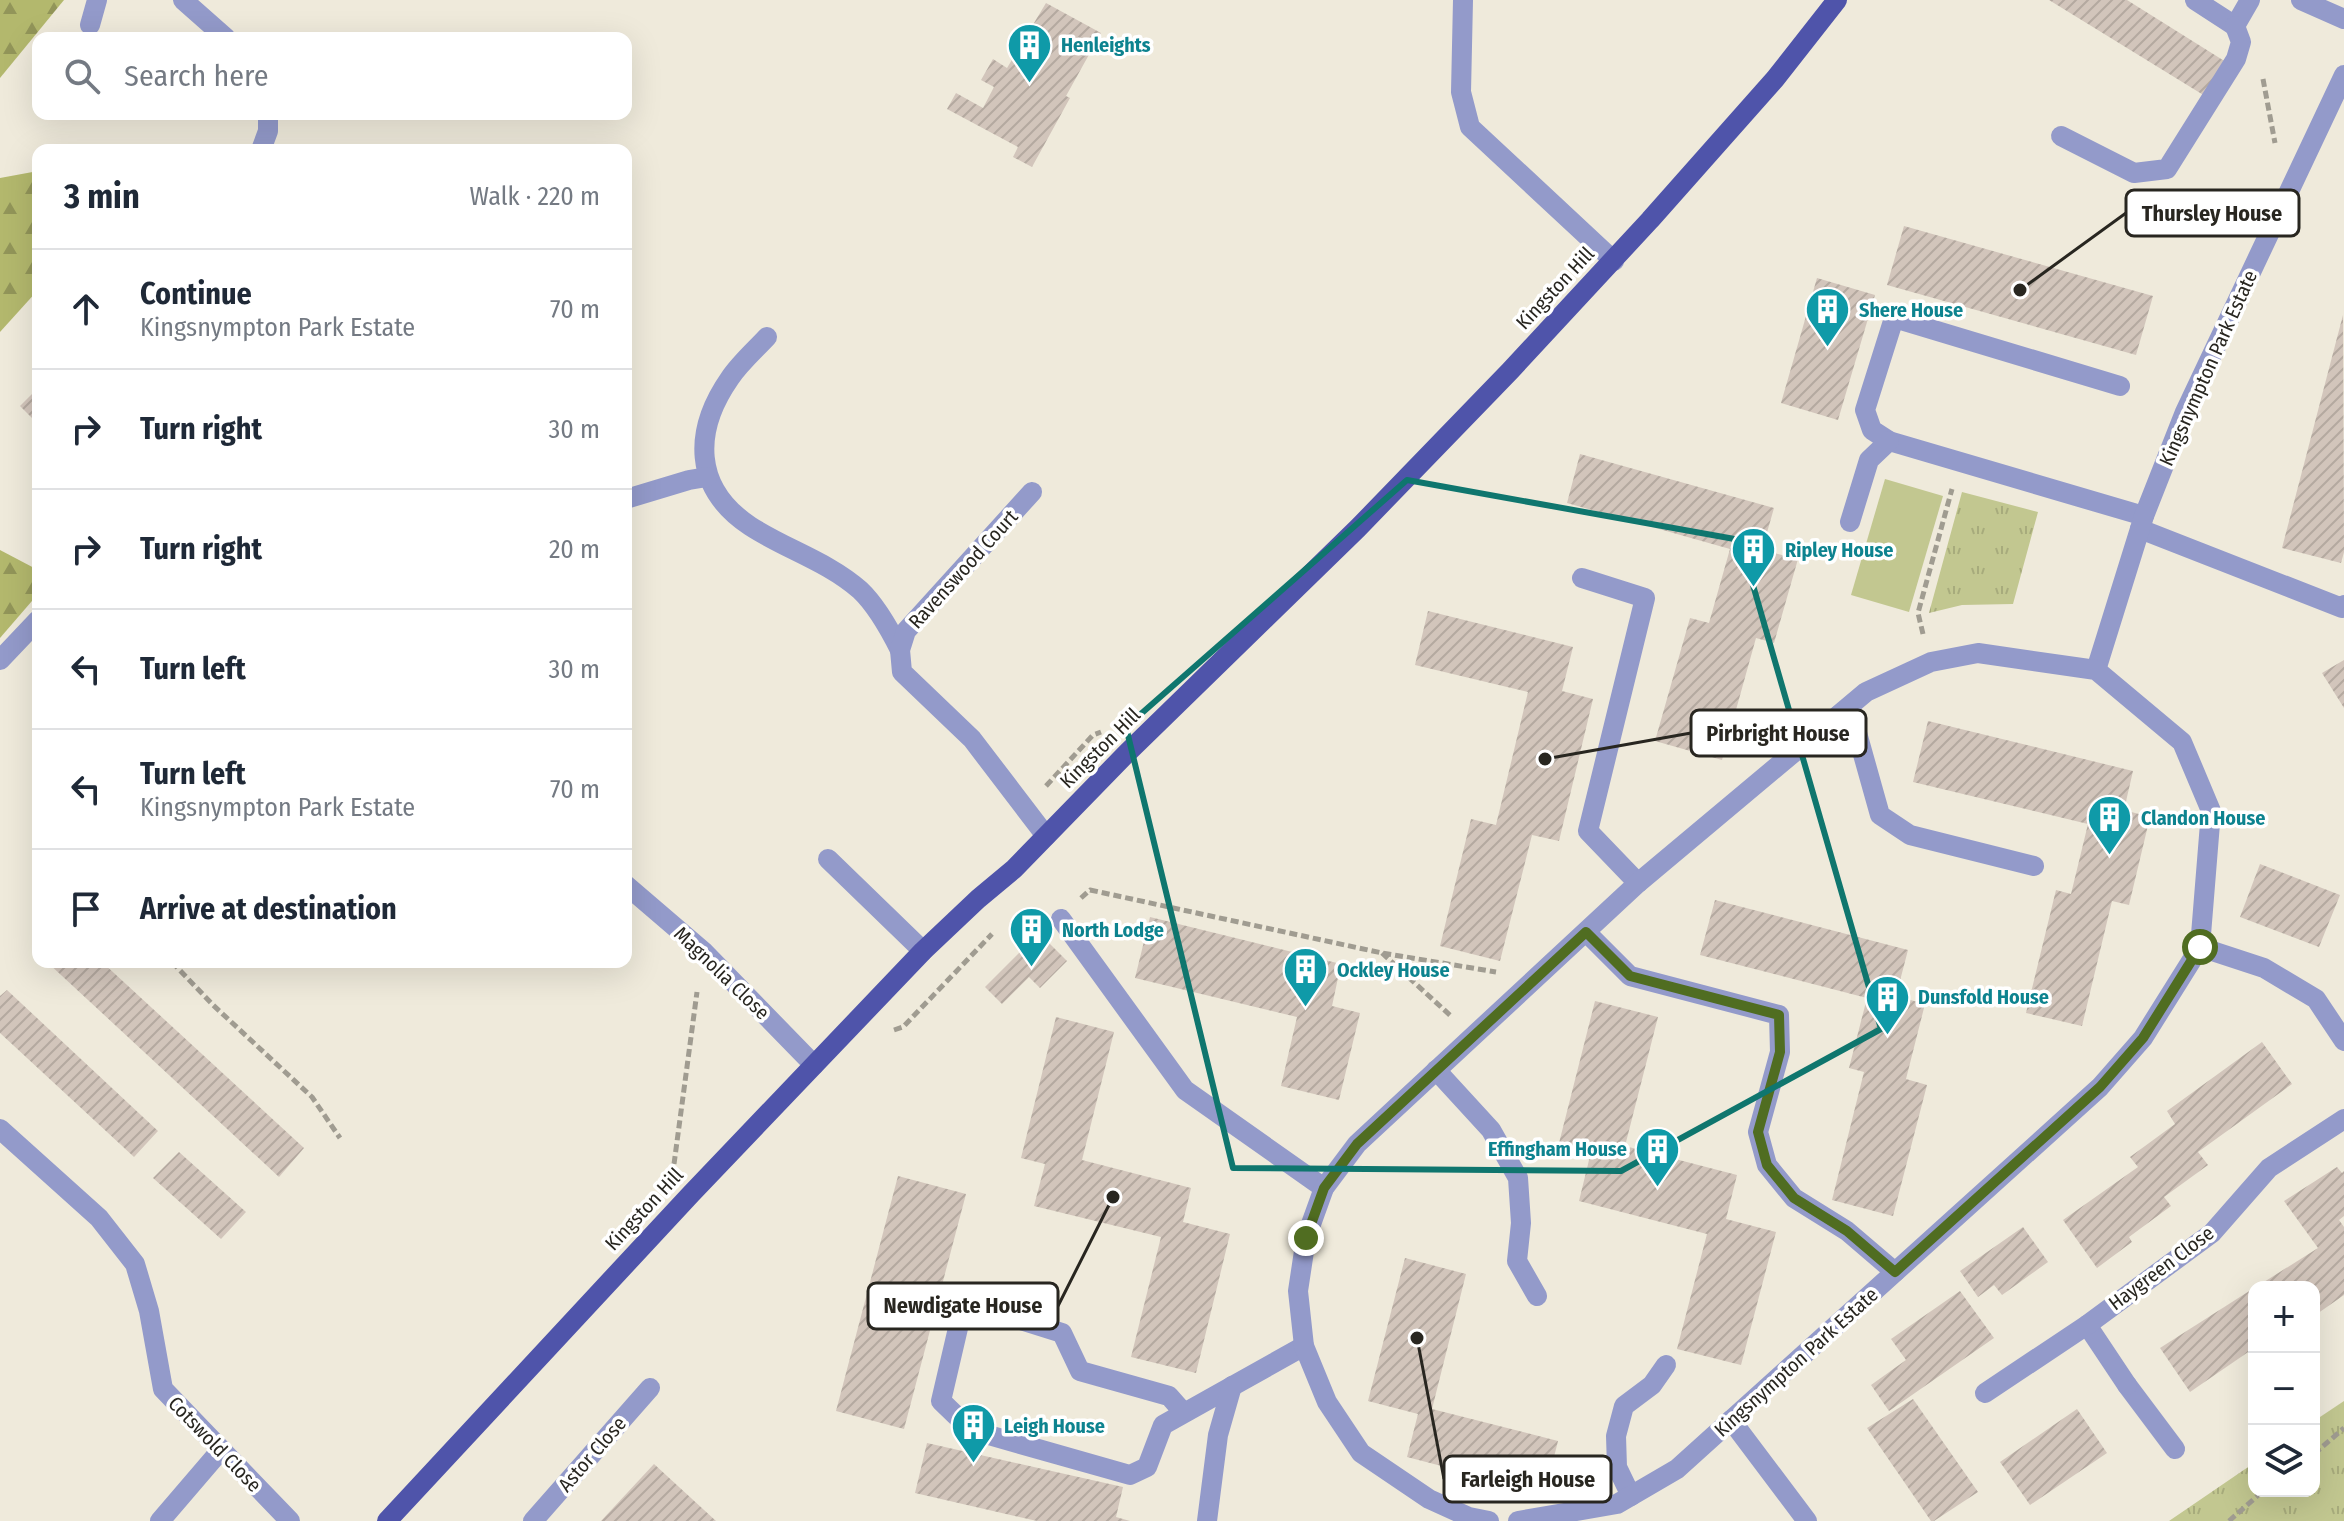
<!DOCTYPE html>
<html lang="en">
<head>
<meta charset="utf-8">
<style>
	:root { --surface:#fff; --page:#f6f6f7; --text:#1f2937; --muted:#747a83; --line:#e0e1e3 }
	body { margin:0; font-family:"Fira Sans Condensed",sans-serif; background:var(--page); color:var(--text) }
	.controls { position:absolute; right:24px; bottom:24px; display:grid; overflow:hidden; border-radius:16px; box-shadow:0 8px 32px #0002 }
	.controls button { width:72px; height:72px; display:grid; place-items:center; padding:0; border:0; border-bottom:2px solid var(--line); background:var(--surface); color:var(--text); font:40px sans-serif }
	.stop { position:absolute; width:24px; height:24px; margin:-18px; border:6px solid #506d21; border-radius:50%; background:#fff }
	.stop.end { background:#506d21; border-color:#fff; box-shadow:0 2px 8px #0008 }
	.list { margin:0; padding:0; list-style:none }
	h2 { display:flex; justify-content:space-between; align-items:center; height:104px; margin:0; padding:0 32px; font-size:34px }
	h2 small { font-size:26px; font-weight:400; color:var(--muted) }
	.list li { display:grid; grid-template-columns:52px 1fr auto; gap:24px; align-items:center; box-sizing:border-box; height:120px; padding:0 32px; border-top:2px solid var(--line) }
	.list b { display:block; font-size:30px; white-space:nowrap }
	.list p { margin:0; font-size:26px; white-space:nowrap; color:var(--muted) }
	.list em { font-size:26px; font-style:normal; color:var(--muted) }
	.icon { flex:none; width:44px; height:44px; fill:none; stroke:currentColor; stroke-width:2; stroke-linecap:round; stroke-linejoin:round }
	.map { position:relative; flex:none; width:2344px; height:1521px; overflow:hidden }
	.search { position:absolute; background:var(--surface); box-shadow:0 8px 32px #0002; left:32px; top:32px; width:600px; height:88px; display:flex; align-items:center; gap:20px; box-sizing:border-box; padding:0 28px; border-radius:16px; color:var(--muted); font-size:30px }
	.panel { position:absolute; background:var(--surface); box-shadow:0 8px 32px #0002; left:32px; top:144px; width:600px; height:824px; border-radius:16px }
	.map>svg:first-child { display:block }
</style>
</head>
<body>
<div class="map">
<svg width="2344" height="1521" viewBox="0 0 2344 1521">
	<defs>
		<pattern id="forest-firs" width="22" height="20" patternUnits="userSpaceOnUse" patternTransform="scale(2)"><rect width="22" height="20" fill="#b3b86d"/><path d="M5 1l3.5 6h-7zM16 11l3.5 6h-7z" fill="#929559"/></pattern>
		<pattern id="park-tufts" width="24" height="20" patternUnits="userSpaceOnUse" patternTransform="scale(2)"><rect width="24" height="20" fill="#c2c790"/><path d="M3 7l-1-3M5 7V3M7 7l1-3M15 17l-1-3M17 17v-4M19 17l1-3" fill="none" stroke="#a7ab7c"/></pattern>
		<pattern id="building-hatch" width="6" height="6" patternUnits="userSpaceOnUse" patternTransform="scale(2)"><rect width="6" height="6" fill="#d2c5bb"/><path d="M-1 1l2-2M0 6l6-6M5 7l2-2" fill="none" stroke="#b4a9a0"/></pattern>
	</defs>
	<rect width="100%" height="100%" fill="#efeadb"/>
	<polygon fill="#c2c790" points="1885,479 1943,496 1909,612 1851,595"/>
	<g fill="url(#forest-firs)">
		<polygon points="0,0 64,0 0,78"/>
		<polygon points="38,171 38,290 0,332 0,178"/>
		<polygon points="0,550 38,570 38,594 0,638"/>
	</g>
	<g fill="url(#park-tufts)">
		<polygon points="1962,492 2038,512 2013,604 1962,605 1929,613"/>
		<polygon points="2344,1401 2344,1521 2169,1521 2254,1463 2254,1491 2314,1491 2314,1421"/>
	</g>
	<g fill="url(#building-hatch)">
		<polygon points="2049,0 2127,0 2226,62 2205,96"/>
		<polygon points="1046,3 1101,33 1066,96 1070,98 1032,167 1013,157 1018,147 947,109 956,93 983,108 994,87 981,80 993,59 1007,68"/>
		<polygon points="1904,226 2153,296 2136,355 1887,285"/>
		<polygon points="1817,278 1875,295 1838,420 1781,403"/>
		<polygon points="2343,315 2344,552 2341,563 2282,548"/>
		<polygon points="38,388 38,424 20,406"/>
		<polygon points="1580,454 1774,508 1762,550 1798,559 1774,643 1756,638 1722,760 1655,741 1690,618 1709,623 1730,549 1567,503"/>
		<polygon points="1428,611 1573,647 1562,691 1593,699 1559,841 1532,835 1500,961 1440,946 1471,819 1496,825 1528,692 1415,665"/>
		<polygon points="2344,660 2344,708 2322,673"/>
		<polygon points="1928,721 2133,771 2124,810 2150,817 2129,905 2112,901 2082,1026 2026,1013 2056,890 2071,894 2088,824 1913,782"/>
		<polygon points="2260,864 2340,895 2319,947 2240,917"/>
		<polygon points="1715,900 1908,950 1896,996 1925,1004 1906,1079 1927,1085 1893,1216 1832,1200 1864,1072 1849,1068 1867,998 1700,955"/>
		<polygon points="1150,917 1341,964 1332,1006 1360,1013 1339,1100 1281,1086 1297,1017 1135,978"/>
		<polygon points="1039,933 1067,961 1040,988 1029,977 1002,1004 985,987"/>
		<polygon points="47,962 102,962 304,1148 279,1177"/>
		<polygon points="7,990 158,1131 134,1157 0,1033 0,996"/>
		<polygon points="1595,1001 1658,1017 1625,1146 1737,1175 1726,1219 1776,1232 1741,1365 1677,1349 1707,1234 1579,1201 1590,1156 1558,1147"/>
		<polygon points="1056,1017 1114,1032 1082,1160 1191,1188 1183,1222 1230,1234 1196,1373 1131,1357 1161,1237 1034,1206 1045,1164 1021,1158"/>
		<polygon points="2262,1042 2292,1084 2198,1152 2208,1165 2164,1197 2171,1206 2129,1237 2132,1242 2097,1268 2063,1220 2138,1167 2130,1157 2175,1124 2167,1111"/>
		<polygon points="179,1152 246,1212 221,1239 153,1178"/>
		<polygon points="2337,1167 2342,1173 2344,1171 2344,1216 2339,1220 2344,1227 2344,1295 2314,1316 2314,1287 2256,1287 2318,1248 2284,1201"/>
		<polygon points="898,1176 966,1194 904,1429 836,1411"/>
		<polygon points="2023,1227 2048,1262 2002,1295 1994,1285 1978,1297 1960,1271"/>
		<polygon points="1405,1258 1466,1274 1432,1409 1558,1441 1545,1493 1407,1457 1418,1414 1368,1401"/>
		<polygon points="2254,1288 2254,1348 2190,1392 2160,1348"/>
		<polygon points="1960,1291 1994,1338 1889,1411 1871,1385 1906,1360 1891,1339"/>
		<polygon points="1913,1399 1978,1492 1934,1521 1931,1521 1867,1428"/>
		<polygon points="2077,1409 2107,1453 2030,1505 2000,1462"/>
		<polygon points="927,1443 1123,1487 1116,1517 1130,1521 1037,1521 915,1493"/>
		<polygon points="654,1464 716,1521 601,1521"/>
	</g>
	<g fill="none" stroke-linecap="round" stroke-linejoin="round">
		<g stroke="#a09c91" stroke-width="5" stroke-dasharray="8 4" stroke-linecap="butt">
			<polyline points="2263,79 2275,143"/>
			<polyline points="1923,634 1918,613 1952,489"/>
			<polyline points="1046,786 1093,735 1101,732"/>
			<polyline points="1081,898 1090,890 1382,953 1496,972"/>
			<polyline points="1382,953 1452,1017"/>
			<polyline points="172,962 213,1005 312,1097 340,1138"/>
			<polyline points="894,1030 903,1027 992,934"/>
			<polyline points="674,1164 697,992"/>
			<polyline points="2314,1454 2344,1428"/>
			<polyline points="2229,1521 2263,1491"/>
		</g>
		<g stroke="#939aca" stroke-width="20">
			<polyline points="183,0 226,38"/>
			<polyline points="2195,0 2235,26 2250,0"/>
			<polyline points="90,25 97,0"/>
			<polyline points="2061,136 2134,173 2167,169 2236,59 2241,42 2235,26"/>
			<polyline points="261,150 268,131 268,114"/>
			<polyline points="2120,386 1894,318 1865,410 1872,430 1889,441 2144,516"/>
			<polyline points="1850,522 1869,460 1889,441"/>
			<polyline points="2140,529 2342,608 2344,605"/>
			<polyline points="0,660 38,620"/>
			<polyline points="1839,715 1857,733 1880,815 1910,835 2034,866"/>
			<polyline points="828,859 923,951"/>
			<polyline points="1061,919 1185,1090 1324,1188"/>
			<polyline points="1586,932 1630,976 1779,1015 1780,1052 1758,1132 1767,1165 1794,1198 1847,1231 1895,1272"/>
			<polyline points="1436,1070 1491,1130 1518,1178 1521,1223 1517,1261 1537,1296"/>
			<polyline points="2127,1385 2175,1449"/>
			<path d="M1184,1413L1169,1396L1080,1371L1062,1333L973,1305L962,1311L941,1401L971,1430L1130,1475L1147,1467L1163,1425C1210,1399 1257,1372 1304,1346"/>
			<polyline points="1731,1420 1807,1521"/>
			<polyline points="1631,1496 1617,1467 1616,1436 1624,1406 1652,1385 1666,1365"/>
			<polyline points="160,1521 220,1451"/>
			<polyline points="1207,1521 1218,1435 1232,1386"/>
		</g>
		<g stroke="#939aca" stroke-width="20">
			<polyline points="1463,0 1461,92 1470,127 1614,261"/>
			<polyline points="2301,0 2344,19"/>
			<path d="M767,337C755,350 740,363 730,378C693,431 693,488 750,526C785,549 827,561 860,590C877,606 890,630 900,650"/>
			<polyline points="1032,492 906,631 900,650 902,672 972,739 1046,836"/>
			<polyline points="626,499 689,480 707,477"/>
			<polyline points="1582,578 1645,598 1588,831 1638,883"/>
			<polyline points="2096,670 2144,516 2185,412 2344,75"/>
			<polyline points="626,885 703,951 814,1065"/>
			<polyline points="2200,947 2264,968 2316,999 2344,1041"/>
			<polyline points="0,1129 99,1218 135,1264 149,1311 163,1389 290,1521"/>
			<polyline points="2087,1325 2127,1385"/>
			<polyline points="1985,1393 2087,1325 2212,1233 2269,1168 2344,1119"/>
			<polyline points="533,1521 650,1388"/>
			<polyline points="1489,1521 1469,1517 1429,1499 1361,1453 1327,1402 1304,1346 1298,1291 1306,1238 1324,1188 1357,1144 1638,883 1866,692 1931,662 1978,653 2096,670 2182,742 2211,811 2200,947 2143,1038 2100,1087 1677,1469 1617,1504 1518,1521"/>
		</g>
		<polyline stroke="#4f54aa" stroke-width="20" points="387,1521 691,1194 923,951 978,899 1014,869 1126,754 1358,528 1510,371 1650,220 1775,79 1837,0"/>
	</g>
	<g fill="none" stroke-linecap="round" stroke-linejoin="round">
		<polyline stroke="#506d21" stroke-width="10" points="1306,1238 1324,1188 1357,1144 1586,932 1630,976 1779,1015 1780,1052 1758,1132 1767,1165 1794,1198 1847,1231 1895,1272 2100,1087 2143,1038 2200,947"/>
	</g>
	<path fill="none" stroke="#0f766e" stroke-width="6" stroke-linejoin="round" d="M1407,480L1740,540L1881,1029L1621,1171L1233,1168L1126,727Z"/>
	<defs>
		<symbol id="building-pin" viewBox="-11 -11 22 30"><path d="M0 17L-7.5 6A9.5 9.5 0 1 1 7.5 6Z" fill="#0f9aa8" stroke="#fff"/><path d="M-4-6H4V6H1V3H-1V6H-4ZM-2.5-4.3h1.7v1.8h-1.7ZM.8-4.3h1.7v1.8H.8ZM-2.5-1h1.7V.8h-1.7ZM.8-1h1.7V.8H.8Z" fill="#fff"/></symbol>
	</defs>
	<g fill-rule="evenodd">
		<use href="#building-pin" x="1004" y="20" width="51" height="69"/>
		<use href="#building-pin" x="1802" y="284" width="51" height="69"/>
		<use href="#building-pin" x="1728" y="524" width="51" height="69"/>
		<use href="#building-pin" x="2084" y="792" width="51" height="69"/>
		<use href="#building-pin" x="1006" y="904" width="51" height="69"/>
		<use href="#building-pin" x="1280" y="944" width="51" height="69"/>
		<use href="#building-pin" x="1862" y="972" width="51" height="69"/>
		<use href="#building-pin" x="1632" y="1124" width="51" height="69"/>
		<use href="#building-pin" x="948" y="1400" width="51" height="69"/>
	</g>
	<g text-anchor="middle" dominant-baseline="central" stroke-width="7" stroke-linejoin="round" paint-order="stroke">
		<g font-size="20" font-weight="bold" fill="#0d838f" stroke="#fff" text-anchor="start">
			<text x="1061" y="45">Henleights</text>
			<text x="1859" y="310">Shere House</text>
			<text x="1785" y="550">Ripley House</text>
			<text x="2141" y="818">Clandon House</text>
			<text x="1062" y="930">North Lodge</text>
			<text x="1337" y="970">Ockley House</text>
			<text x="1918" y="997">Dunsfold House</text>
			<text x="1627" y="1149" text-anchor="end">Effingham House</text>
			<text x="1004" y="1426">Leigh House</text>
		</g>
		<g font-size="20" fill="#282620" stroke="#fff">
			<text transform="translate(1555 288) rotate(-47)">Kingston Hill</text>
			<text transform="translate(2208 368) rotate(-66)">Kingsnympton Park Estate</text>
			<text transform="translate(963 569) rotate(-48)">Ravenswood Court</text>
			<text transform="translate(1100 748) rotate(-45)">Kingston Hill</text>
			<text transform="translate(722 973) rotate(44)">Magnolia Close</text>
			<text transform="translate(644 1209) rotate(-47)">Kingston Hill</text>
			<text transform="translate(2161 1268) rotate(-37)">Haygreen Close</text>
			<text transform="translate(1796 1362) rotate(-42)">Kingsnympton Park Estate</text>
			<text transform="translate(215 1444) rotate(46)">Cotswold Close</text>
			<text transform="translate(592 1454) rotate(-49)">Astor Close</text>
		</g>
	</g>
	<path fill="none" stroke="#282620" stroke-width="3" d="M2020 290L2126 213M1545 759L1691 733M1113 1197L1058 1306M1417 1338L1444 1479"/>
	<g fill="#282620" stroke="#fff" stroke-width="3">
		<circle cx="2020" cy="290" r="8"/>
		<circle cx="1545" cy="759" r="8"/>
		<circle cx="1113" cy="1197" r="8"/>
		<circle cx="1417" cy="1338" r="8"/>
	</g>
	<g fill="#fff" stroke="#282620" stroke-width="3">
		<rect x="2126" y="190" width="173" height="46" rx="8"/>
		<rect x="1691" y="710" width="175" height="46" rx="8"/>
		<rect x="868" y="1283" width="190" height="46" rx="8"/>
		<rect x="1444" y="1456" width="167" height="46" rx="8"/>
	</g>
	<g font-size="22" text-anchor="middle" font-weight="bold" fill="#282620">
		<text x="2212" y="221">Thursley House</text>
		<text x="1778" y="741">Pirbright House</text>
		<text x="963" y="1313">Newdigate House</text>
		<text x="1528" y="1487">Farleigh House</text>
	</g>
</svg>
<div class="controls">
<button>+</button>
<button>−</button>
<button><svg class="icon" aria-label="layers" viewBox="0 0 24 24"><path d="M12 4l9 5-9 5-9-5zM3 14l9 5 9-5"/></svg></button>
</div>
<div class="stop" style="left:2200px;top:947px"></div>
<div class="stop end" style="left:1306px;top:1238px"></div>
<div class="search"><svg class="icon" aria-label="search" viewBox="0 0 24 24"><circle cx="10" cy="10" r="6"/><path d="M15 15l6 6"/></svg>Search here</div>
<section class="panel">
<h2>3 min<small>Walk · 220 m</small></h2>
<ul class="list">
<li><svg class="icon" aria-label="ahead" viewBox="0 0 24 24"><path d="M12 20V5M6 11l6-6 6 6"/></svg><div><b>Continue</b><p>Kingsnympton Park Estate</p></div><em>70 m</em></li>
<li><svg class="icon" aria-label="right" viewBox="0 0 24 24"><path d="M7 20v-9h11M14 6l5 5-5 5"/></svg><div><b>Turn right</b></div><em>30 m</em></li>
<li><svg class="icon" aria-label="right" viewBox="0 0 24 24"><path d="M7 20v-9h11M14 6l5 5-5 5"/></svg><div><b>Turn right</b></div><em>20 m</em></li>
<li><svg class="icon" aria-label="left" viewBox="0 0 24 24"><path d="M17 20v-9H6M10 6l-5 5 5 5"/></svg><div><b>Turn left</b></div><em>30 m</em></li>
<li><svg class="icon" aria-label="left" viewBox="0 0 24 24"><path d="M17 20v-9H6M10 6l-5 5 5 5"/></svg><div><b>Turn left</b><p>Kingsnympton Park Estate</p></div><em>70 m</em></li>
<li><svg class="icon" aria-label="arrive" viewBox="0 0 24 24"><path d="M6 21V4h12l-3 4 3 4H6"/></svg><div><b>Arrive at destination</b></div></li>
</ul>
</section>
</div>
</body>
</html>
